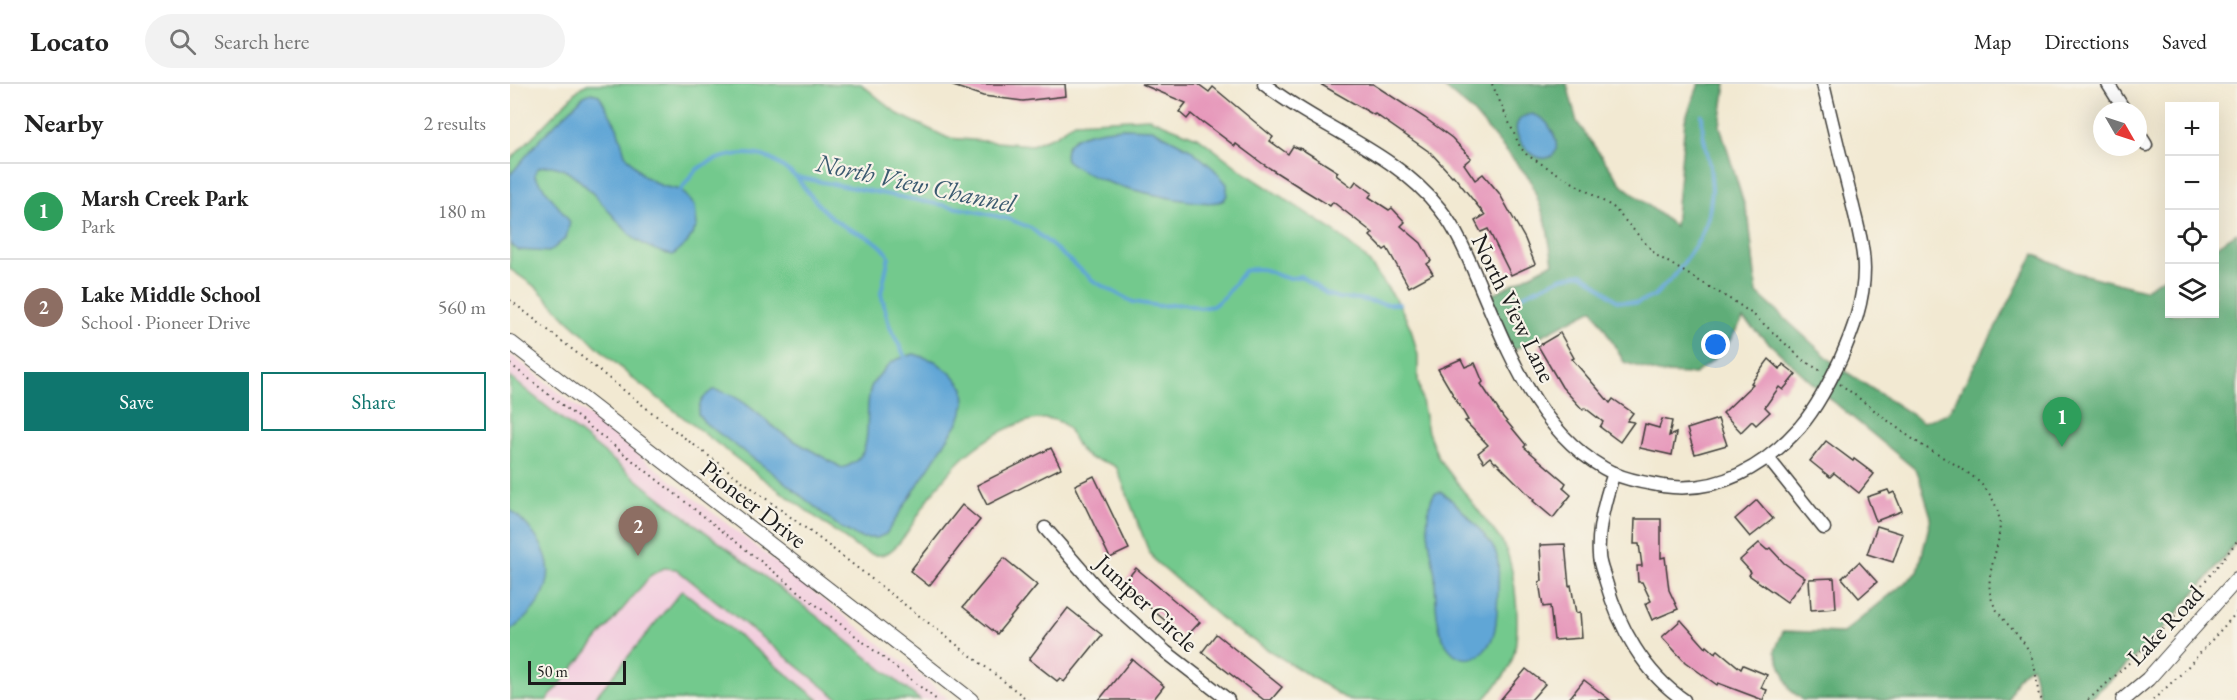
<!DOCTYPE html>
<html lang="en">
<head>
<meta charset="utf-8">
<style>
	:root { --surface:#fff; --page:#f2f2f2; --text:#222; --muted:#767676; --line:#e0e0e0; --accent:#0f766e }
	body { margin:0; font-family:"EB Garamond",serif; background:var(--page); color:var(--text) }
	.controls { position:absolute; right:18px; top:18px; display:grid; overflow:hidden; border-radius:0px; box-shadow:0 6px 24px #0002 }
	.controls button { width:54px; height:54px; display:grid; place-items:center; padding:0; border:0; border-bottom:2px solid var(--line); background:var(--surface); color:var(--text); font:30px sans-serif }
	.compass { position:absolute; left:1583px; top:18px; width:54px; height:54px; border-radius:50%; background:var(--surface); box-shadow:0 6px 24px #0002; rotate:129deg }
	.scale { position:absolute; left:18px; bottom:15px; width:98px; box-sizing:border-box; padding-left:6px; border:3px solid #1c1c1c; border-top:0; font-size:16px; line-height:21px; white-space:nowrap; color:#1c1c1c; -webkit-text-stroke:4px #f7f3e8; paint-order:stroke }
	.you { position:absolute; left:1206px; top:261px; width:21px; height:21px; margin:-15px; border:4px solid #fff; border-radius:50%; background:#1a73e8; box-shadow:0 0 0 9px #1a73e833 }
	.badge { display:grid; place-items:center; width:39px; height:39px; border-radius:50%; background:var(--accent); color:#fff; font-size:20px; font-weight:700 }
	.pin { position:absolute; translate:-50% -50px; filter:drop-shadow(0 2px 3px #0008) }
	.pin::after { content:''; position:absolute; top:32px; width:21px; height:18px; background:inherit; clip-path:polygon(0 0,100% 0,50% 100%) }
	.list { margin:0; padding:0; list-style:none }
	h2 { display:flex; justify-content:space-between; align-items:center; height:78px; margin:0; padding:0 24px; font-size:26px }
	h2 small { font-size:20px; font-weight:400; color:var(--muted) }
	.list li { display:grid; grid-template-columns:39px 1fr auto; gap:18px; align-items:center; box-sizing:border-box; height:96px; padding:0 24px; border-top:2px solid var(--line) }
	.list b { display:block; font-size:22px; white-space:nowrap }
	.list p { margin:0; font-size:20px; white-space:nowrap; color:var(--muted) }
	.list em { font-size:20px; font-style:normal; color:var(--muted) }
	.actions { display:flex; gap:12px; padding:18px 24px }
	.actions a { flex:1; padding:14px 0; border:2px solid var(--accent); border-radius:0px; text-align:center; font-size:21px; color:var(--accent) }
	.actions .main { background:var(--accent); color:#fff }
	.icon { flex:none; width:33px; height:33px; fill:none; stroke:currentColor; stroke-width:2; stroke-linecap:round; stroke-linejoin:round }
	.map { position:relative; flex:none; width:1727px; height:616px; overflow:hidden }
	header { display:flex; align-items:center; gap:36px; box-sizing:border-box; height:84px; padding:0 30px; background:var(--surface); border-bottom:2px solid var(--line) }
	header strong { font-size:28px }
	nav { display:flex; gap:33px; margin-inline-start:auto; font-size:21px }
	.search { width:420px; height:54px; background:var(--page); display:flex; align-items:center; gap:15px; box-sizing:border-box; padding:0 21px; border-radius:33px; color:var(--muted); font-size:22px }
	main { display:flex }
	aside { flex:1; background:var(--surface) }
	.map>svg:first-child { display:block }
</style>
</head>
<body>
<header>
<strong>Locato</strong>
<div class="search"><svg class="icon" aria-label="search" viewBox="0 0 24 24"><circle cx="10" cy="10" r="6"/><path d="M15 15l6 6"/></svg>Search here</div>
<nav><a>Map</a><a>Directions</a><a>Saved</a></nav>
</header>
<main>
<aside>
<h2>Nearby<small>2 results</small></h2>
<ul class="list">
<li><span class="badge" style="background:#2e9e5b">1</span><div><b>Marsh Creek Park</b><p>Park</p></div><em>180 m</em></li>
<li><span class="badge" style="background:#8d6e63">2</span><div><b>Lake Middle School</b><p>School · Pioneer Drive</p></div><em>560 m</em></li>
</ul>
<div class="actions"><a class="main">Save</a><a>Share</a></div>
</aside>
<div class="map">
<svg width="1727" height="616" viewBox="0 0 1727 616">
	<rect width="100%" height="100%" fill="#f7f3e8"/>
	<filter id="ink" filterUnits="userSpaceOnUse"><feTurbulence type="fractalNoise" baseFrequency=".0167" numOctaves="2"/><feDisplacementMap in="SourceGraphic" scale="12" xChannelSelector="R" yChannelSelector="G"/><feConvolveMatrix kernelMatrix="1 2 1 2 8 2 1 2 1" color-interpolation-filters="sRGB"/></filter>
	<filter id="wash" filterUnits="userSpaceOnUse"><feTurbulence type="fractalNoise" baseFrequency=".008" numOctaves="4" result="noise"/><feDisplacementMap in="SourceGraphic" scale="24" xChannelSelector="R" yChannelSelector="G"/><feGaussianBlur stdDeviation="1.35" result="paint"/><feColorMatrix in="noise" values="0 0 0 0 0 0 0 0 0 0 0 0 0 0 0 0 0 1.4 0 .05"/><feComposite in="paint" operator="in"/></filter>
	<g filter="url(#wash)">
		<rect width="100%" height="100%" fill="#f2e9d2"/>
		<polygon fill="#f3cfdf" points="0,270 415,595 440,616 0,616"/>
		<g fill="#73c98d" stroke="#487254" stroke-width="1.5">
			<path d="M78,0H351L388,30L438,54L522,61L546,51L564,38L639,34L689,54L735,89L821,145L856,174L889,220L901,245L908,271V296L918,348L929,375L993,459C1007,486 1014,560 997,587C991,597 981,607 974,616H838L720,542L646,478L639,468L607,384C596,375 588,379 578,373C564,365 563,344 550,338C522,325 476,354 455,372C443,382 432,397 422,410C410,425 393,463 375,470C364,474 354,467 345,462L248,391L122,294L58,236L27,204L0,185V76L71,3Z"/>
			<polygon points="0,293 140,406 304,530 410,616 330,616 166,485 154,484 141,491 37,616 0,616"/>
			<polygon points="172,506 309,616 83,616"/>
		</g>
		<path fill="#5ead78" stroke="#3d644a" stroke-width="1.5" d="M930,0H1057L1067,38L1112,101L1165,142L1175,36L1189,0H1216L1210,42L1239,136L1247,209L1327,282L1413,338L1438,329L1491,234L1524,170L1564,188L1634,206L1659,190L1660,230H1704L1705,163L1727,149V457C1683,515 1634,568 1578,616H1532L1529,612L1522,582C1507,589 1504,601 1498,616H1293L1280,606L1265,567L1273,547L1333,549L1408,488L1421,433L1407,387L1313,309L1233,235L1212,269L1185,290L1148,289L1114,278L1083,225L998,269L975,214L1043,179L1036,138L1020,95L963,28Z"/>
		<g fill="#60a6d6" stroke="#3e6179" stroke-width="1.5">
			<path d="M81,9L89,11L107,43L115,70L133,92L152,102L171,106L185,122L187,142L177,159L163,171C149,169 137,163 125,155C103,137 67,79 37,82C29,82 26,84 25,92L60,138L56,154L39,168L8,166L0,160V91L32,53L74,12Z"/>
			<path d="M1022,30C1026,32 1031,33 1034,36C1044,45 1055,71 1036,74C1017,77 988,35 1022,30Z"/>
			<path d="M613,44L642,45L680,65L704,85L717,100V111L714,116C697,126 612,104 592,96C580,92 566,84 556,76C549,48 594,46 613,44Z"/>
			<path d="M404,270L425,277L444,292L454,304L455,320L449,337L376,450L367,454H351L331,444L263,389L195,339L188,330C189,318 193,313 203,306C233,309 253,338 278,353C296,364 314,373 332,384C370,373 351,332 361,303C364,296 376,283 382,278C388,274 397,272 404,270Z"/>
			<path d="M931,408C944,416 981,455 986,469C990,480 988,494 988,506C987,520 988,542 982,555C970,580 947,581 934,557C925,538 926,514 925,493C923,467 909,432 925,409Z"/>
			<path d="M0,425C49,467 54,506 0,547Z"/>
		</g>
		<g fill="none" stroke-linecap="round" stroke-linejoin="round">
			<g stroke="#60a6d6" stroke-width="4">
				<path d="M287,94C299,110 312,127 329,139C347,151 367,152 379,172L371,209L379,241L395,273"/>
				<path d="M171,106C176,99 182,89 189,84C206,72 233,67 253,72C265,76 276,85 286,93L464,127L499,135L521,144L585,198L623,218L649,222L673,220L690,224L703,222L715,212L734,187C762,178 768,201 790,192L817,210L828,214L849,215L874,220H889"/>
				<polyline points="1013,211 1053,193 1072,190 1083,197 1107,217 1127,219 1144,212 1166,190 1189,156 1199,131 1202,106 1200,82 1193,50 1192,31"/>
			</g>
		</g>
		<g id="blocks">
			<g fill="#e696ba">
				<polygon points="443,0 555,0 556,12 513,17 473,12 443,2"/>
				<polygon points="631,0 688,0 699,8 703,3 763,53 760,57 778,70 783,62 789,65 790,64 828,88 826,91 842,103 846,97 862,109 859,113 879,126 882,124 895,138 891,142 911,159 921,177 917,180 923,190 899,203 877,164 874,166 860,152 863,149 823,118 820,122 794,106 753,80 726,60 725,62 693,38 692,39 681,30 677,35 669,28 676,19"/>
				<polygon points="810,0 863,0 915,34 942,54 961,74 954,80 965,96 973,90 989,109 1015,155 1025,180 1001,191 978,145 971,148 965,137 975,131 943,91 942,92 921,69 865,30 864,31"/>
				<polygon points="1050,249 1064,274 1062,275 1100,319 1103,315 1123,329 1117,337 1124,338 1110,358 1090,343 1093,338 1075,324 1073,326 1052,303 1028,262"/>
				<polygon points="951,275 955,283 965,279 973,298 971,300 993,333 1016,361 1014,363 1056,399 1053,404 1061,411 1043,434 1023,417 1024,416 986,378 985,379 980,373 974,378 968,369 978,361 955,337 958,336 928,285"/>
				<polygon points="1259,275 1270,285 1273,280 1286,290 1273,306 1269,303 1255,323 1260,328 1246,341 1242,337 1231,348 1213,329 1243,300 1241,299"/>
				<polygon points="1152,335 1162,337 1159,352 1166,349 1162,371 1130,364 1135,340 1149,344"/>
				<polygon points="1208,335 1217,361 1185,370 1177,345"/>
				<polygon points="1316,357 1343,377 1344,375 1364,390 1349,409 1324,389 1320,393 1300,377"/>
				<polygon points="541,364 551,384 477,421 467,401"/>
				<polygon points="584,392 619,465 600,474 565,401"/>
				<polygon points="1378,406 1380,410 1384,408 1392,427 1366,437 1357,413"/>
				<polygon points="1247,416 1263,435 1240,453 1225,435"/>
				<polygon points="452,421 470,436 419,502 400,487"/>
				<polygon points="1125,435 1151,435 1151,474 1155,473 1159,506 1168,525 1142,536 1135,520 1141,517 1132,498 1128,498 1127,482 1132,482 1129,460 1124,460"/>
				<polygon points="1367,442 1393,450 1383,478 1357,470"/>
				<polygon points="1249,459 1257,466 1260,464 1274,479 1295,494 1277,518 1239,491 1241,488 1230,476"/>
				<polygon points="1055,460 1059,502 1061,501 1066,529 1070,528 1072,554 1044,556 1040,522 1033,523 1029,498 1032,497 1030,461"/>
				<polygon points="494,474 527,501 487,550 453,523"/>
				<polygon points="1349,478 1367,498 1349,514 1332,494"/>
				<polygon points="626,484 690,538 675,554 613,500"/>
				<polygon points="1324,494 1326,524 1301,526 1299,495"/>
				<polygon points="558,524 592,551 554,598 550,594 547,597 519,575"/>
				<polygon points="1171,536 1196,564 1197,562 1205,569 1208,566 1231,585 1233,581 1257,591 1251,604 1257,606 1253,616 1208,599 1207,601 1175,578 1152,553"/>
				<polygon points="706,550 772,603 761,616 754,616 692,568"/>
				<polygon points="622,575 654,602 643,616 589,616"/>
				<polygon points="1016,585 1035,600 1021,616 990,616"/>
				<polygon points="1074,596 1100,616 1058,616"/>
			</g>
		</g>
	</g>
	<g filter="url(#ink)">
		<use href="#blocks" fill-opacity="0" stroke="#3c3b37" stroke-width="1.5"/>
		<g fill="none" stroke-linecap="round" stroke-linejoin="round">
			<defs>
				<g id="minor">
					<path d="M754,0C811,45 884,67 930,125C950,150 961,181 973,209C1002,277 1033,356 1105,390C1120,397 1137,399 1153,402C1209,410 1255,382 1290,343C1307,323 1319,299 1330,276C1343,247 1354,217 1354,185C1354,161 1346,137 1341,114C1331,76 1322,38 1313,0"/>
					<polyline points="1598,0 1615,27"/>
					<polyline points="1628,48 1636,61"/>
					<polyline points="1258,374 1314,444"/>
					<path d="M1104,389C1095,415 1087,444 1089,471C1089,480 1094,490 1096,498C1109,543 1134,589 1174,616"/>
					<polyline points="535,444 594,512 656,568 718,616"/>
				</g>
				<g id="tertiary">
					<polyline points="0,258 461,616"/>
					<polyline points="1613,616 1638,595 1727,495"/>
				</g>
			</defs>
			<use href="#minor" stroke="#3c3b37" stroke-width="15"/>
			<use href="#tertiary" stroke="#3c3b37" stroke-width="16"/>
			<g stroke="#3c3b37" stroke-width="2" stroke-dasharray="1.5 4.5" stroke-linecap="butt">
				<polyline points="982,0 1010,63 1017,71 1103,123 1146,171 1228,220 1245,232 1293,276 1311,287"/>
				<polyline points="0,216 164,346 310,455 518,616"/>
				<polyline points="0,280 427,616"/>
				<path d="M1330,300C1356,319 1381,340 1407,358C1438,379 1481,392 1489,433C1494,462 1471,490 1483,519C1491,537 1510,550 1519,567C1526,579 1526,598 1529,612L1532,616"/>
				<path d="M1578,616C1634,568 1683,515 1727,457"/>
				<polyline points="1643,616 1673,588 1727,528"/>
			</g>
			<use href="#minor" stroke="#fff" stroke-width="12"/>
			<use href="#tertiary" stroke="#fff" stroke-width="14"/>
		</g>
	</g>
	<g text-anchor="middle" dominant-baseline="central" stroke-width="4.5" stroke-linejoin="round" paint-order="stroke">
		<g font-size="24" fill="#1c1c1c" stroke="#f7f3e8">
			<text transform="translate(1004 224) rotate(64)">North View Lane</text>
			<text transform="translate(244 420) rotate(38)">Pioneer Drive</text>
			<text transform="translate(637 519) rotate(43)">Juniper Circle</text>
			<text transform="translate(1655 541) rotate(-47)">Lake Road</text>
		</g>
		<g font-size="26" font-style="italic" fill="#3b5a70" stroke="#f7f3e8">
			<text transform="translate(406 99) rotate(12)">North View Channel</text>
		</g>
	</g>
</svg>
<div class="controls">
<button>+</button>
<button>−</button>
<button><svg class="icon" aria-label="locate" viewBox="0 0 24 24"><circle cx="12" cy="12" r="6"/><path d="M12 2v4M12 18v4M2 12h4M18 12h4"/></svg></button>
<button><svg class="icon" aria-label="layers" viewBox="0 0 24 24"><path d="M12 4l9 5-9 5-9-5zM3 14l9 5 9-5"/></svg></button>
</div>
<svg class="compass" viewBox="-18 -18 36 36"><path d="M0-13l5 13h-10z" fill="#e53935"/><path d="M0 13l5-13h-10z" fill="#767676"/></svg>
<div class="scale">50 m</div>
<div class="you"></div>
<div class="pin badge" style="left:1552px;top:363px;background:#2e9e5b">1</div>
<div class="pin badge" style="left:128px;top:472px;background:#8d6e63">2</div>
</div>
</main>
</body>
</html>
